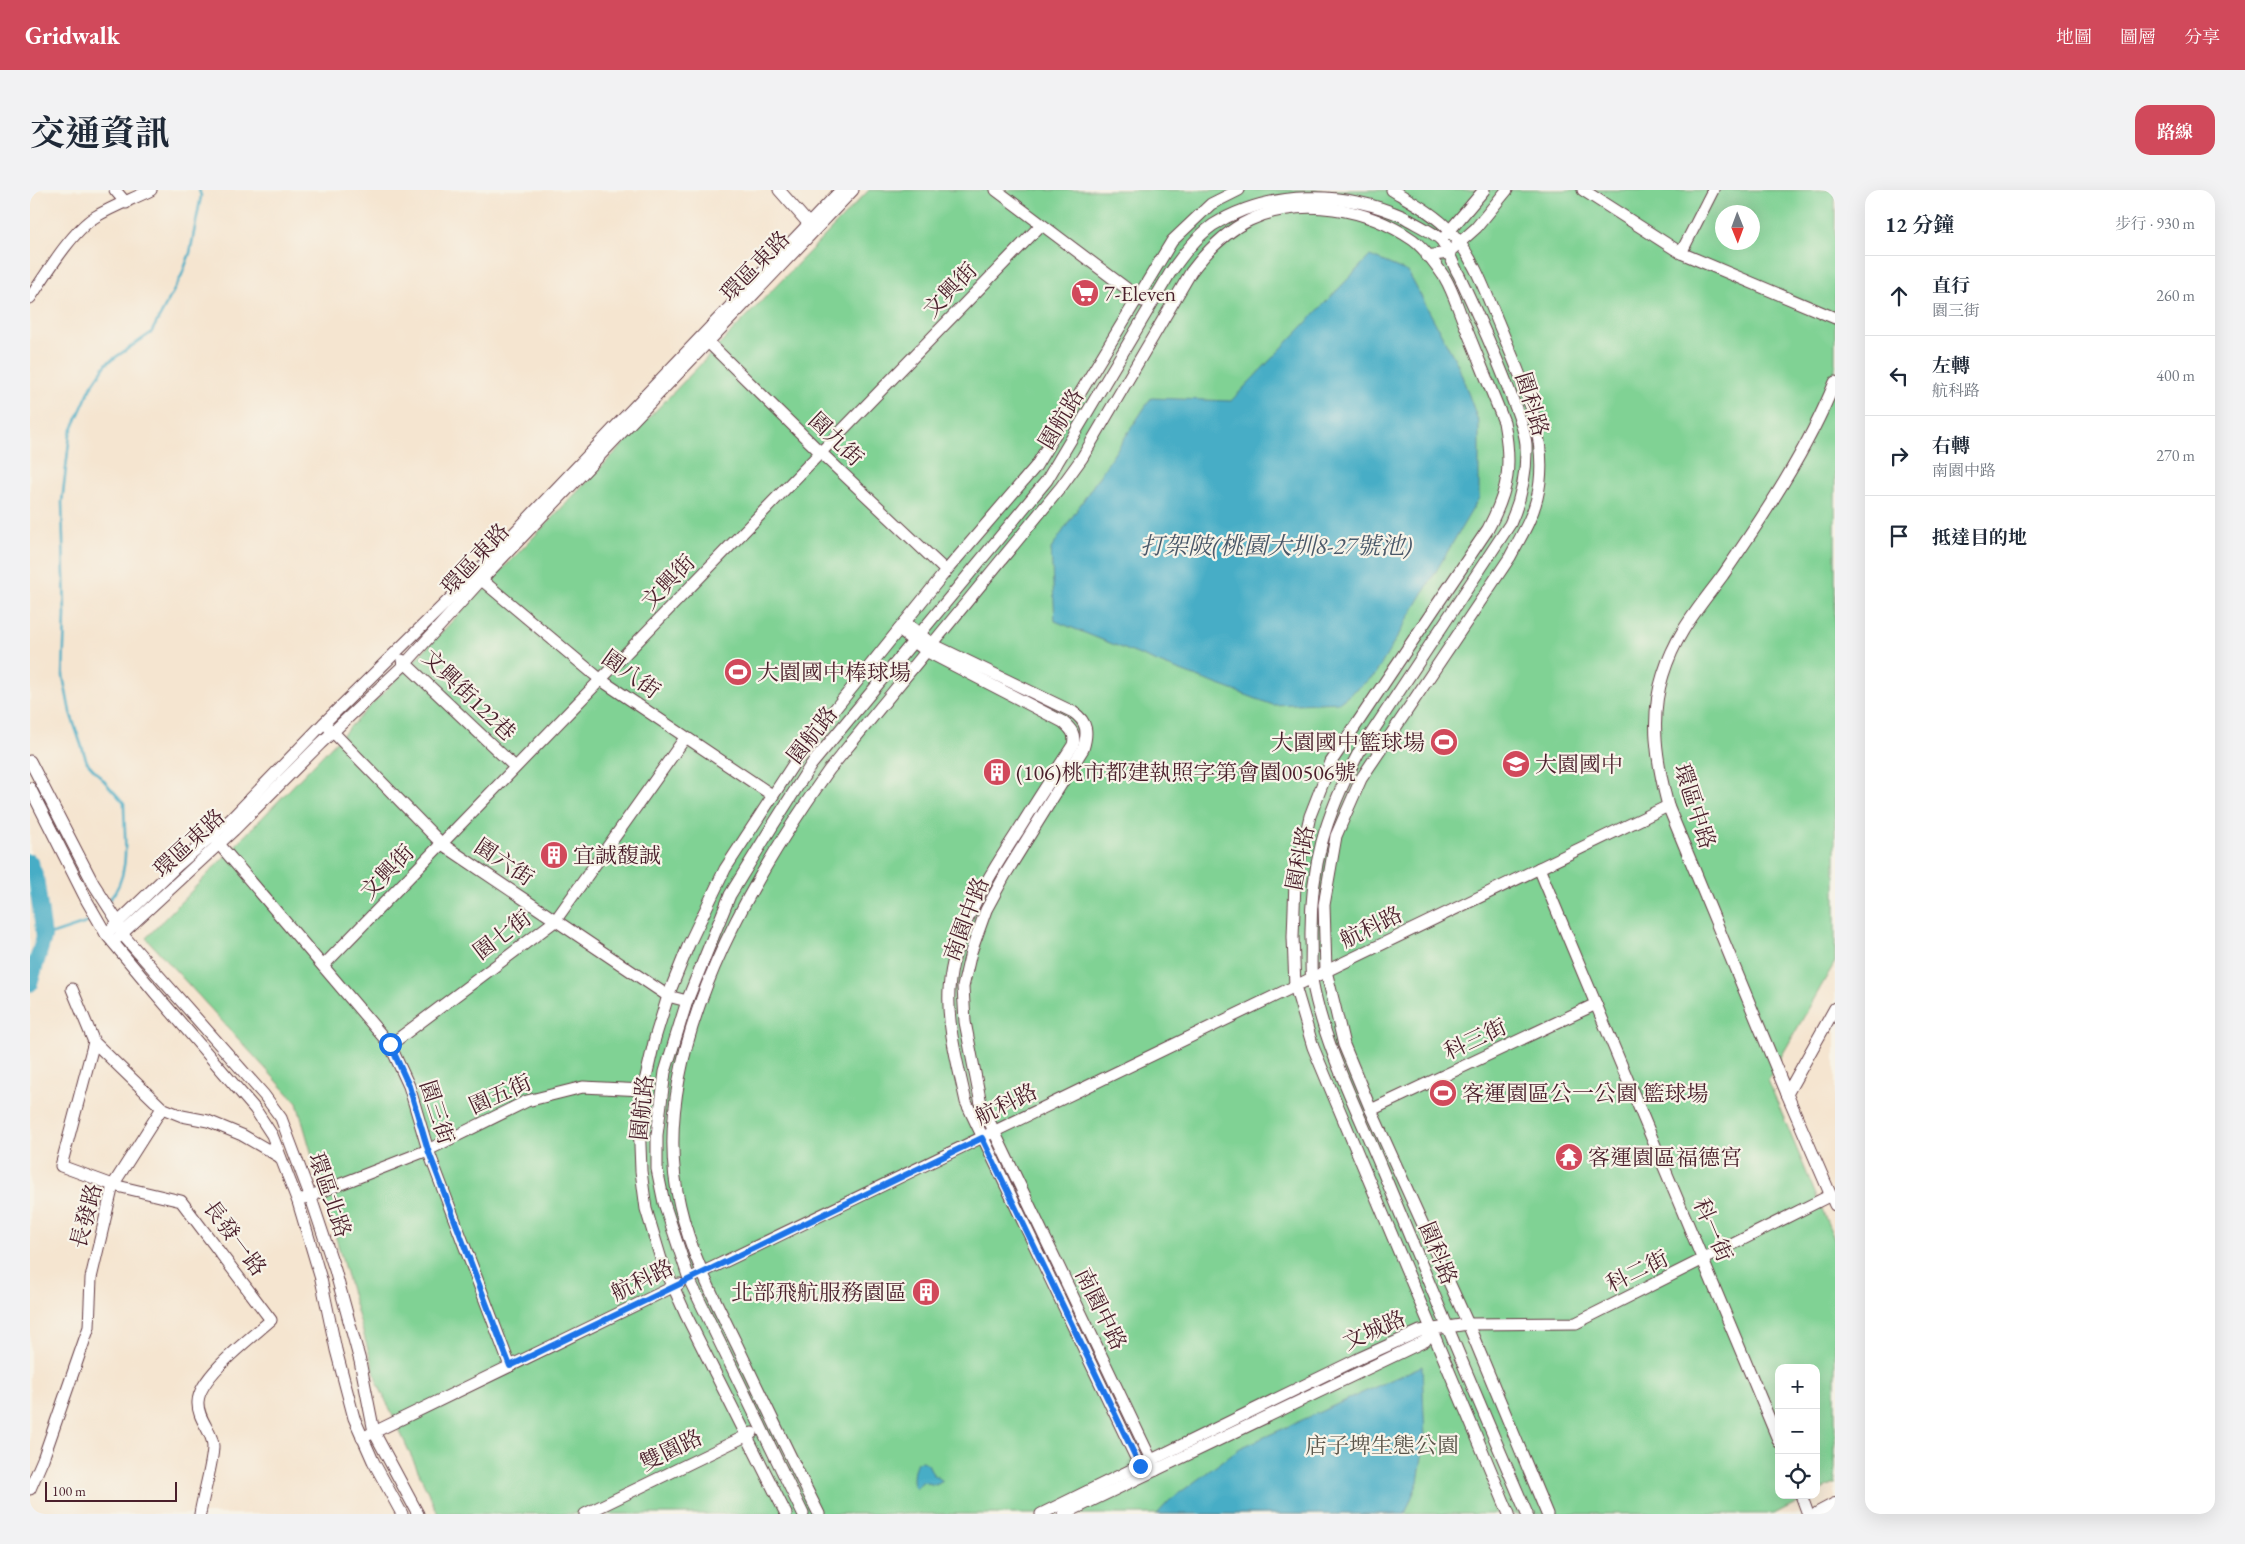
<!DOCTYPE html>
<html lang="zh-TW">
<head>
<meta charset="utf-8">
<style>
	:root { --surface:#fff; --page:#f2f2f3; --text:#1f2937; --muted:#747a83; --line:#e0e1e3; --accent:#d1495b }
	body { margin:0; font-family:"EB Garamond","Noto Serif TC",serif; background:var(--page); color:var(--text) }
	.controls { position:absolute; right:15px; bottom:15px; display:grid; overflow:hidden; border-radius:10px; box-shadow:0 5px 20px #0002 }
	.controls button { width:45px; height:45px; display:grid; place-items:center; padding:0; border:0; border-bottom:1px solid var(--line); background:var(--surface); color:var(--text); font:25px sans-serif }
	.compass { position:absolute; left:1685px; top:15px; width:45px; height:45px; border-radius:50%; background:var(--surface); box-shadow:0 5px 20px #0002; rotate:179deg }
	.scale { position:absolute; left:15px; bottom:12px; width:132px; box-sizing:border-box; padding-left:5px; border:2px solid #4a1f2b; border-top:0; font-size:14px; line-height:18px; white-space:nowrap; color:#4a1f2b; -webkit-text-stroke:4px #f7f3e8; paint-order:stroke }
	.stop { position:absolute; width:15px; height:15px; margin:-11px; border:4px solid #1a73e8; border-radius:50%; background:#fff }
	.stop.end { background:#1a73e8; border-color:#fff; box-shadow:0 1px 5px #0008 }
	.list { margin:0; padding:0; list-style:none }
	h2 { display:flex; justify-content:space-between; align-items:center; height:65px; margin:0; padding:0 20px; font-size:21px }
	h2 small { font-size:16px; font-weight:400; color:var(--muted) }
	.list li { display:grid; grid-template-columns:32px 1fr auto; gap:15px; align-items:center; box-sizing:border-box; height:80px; padding:0 20px; border-top:1px solid var(--line) }
	.list b { display:block; font-size:19px; white-space:nowrap }
	.list p { margin:0; font-size:16px; white-space:nowrap; color:var(--muted) }
	.list em { font-size:16px; font-style:normal; color:var(--muted) }
	.icon { flex:none; width:28px; height:28px; fill:none; stroke:currentColor; stroke-width:2; stroke-linecap:round; stroke-linejoin:round }
	.map { position:relative; flex:none; width:1805px; height:1324px; overflow:hidden; border-radius:15px }
	header { display:flex; align-items:center; gap:30px; box-sizing:border-box; height:70px; padding:0 25px; background:var(--accent); color:#fff }
	header strong { font-size:24px }
	nav { display:flex; gap:28px; margin-inline-start:auto; font-size:18px }
	.intro { display:flex; align-items:center; justify-content:space-between; box-sizing:border-box; height:120px; padding:0 30px }
	h1 { margin:0; font-size:35px }
	.button { padding:12px 22px; border-radius:15px; background:var(--accent); color:#fff; font-size:18px; font-weight:700 }
	main { display:flex; gap:30px; padding:0 30px }
	aside { flex:1; background:var(--surface); border-radius:15px; box-shadow:0 5px 20px #0002 }
	.map>svg:first-child { display:block }
</style>
</head>
<body>
<header>
<strong>Gridwalk</strong>
<nav><a>地圖</a><a>圖層</a><a>分享</a></nav>
</header>
<div class="intro"><h1>交通資訊</h1><a class="button">路線</a></div>
<main>
<div class="map">
<svg width="1805" height="1324" viewBox="0 0 1805 1324">
	<rect width="100%" height="100%" fill="#f7f3e8"/>
	<filter id="ink" filterUnits="userSpaceOnUse"><feTurbulence type="fractalNoise" baseFrequency=".02" numOctaves="2"/><feDisplacementMap in="SourceGraphic" scale="10" xChannelSelector="R" yChannelSelector="G"/><feConvolveMatrix kernelMatrix="1 2 1 2 8 2 1 2 1" color-interpolation-filters="sRGB"/></filter>
	<filter id="wash" filterUnits="userSpaceOnUse"><feTurbulence type="fractalNoise" baseFrequency=".0096" numOctaves="4" result="noise"/><feDisplacementMap in="SourceGraphic" scale="20" xChannelSelector="R" yChannelSelector="G"/><feGaussianBlur stdDeviation="1.12" result="paint"/><feColorMatrix in="noise" values="0 0 0 0 0 0 0 0 0 0 0 0 0 0 0 0 0 1.4 0 .05"/><feComposite in="paint" operator="in"/></filter>
	<g filter="url(#wash)">
		<rect width="100%" height="100%" fill="#f5e5d0"/>
		<path fill="#80d294" stroke="#657860" fill-rule="evenodd" d="M839,0H1805V772L1738,890L1805,1051V1294L1786,1303V1178H1749V1305H1782L1744,1324H408L348,1194L267,913L116,748ZM1692,22H1722V52H1692Z"/>
		<g fill="#47adc6" stroke="#486678">
			<polygon points="1340,66 1378,82 1428,175 1449,233 1449,308 1345,485 1310,512 1243,515 1137,476 1025,431 1021,359 1121,208 1201,211"/>
			<polygon points="1392,1176 1395,1249 1388,1292 1375,1324 1127,1324 1140,1310 1210,1258"/>
			<path d="M893,1271L898,1274L903,1284L913,1291L906,1295L892,1292L886,1299C881,1293 883,1280 887,1272Z"/>
		</g>
		<g fill="none" stroke-linecap="round" stroke-linejoin="round">
			<g stroke="#47adc6" stroke-width="2.5">
				<path d="M79,710C102,686 94,644 94,613L57,572L40,522L33,486L35,425L32,312L40,244L61,197L77,173L121,143L151,87L160,63L171,6L169,0"/>
				<polyline points="14,747 56,733 63,726"/>
			</g>
			<polyline stroke="#47adc6" stroke-width="16" points="0,672 6,687 14,747 0,794"/>
		</g>
	</g>
	<g filter="url(#ink)">
		<g fill="none" stroke-linecap="round" stroke-linejoin="round">
			<defs>
				<g id="minor">
					<polyline points="85,0 96,13"/>
					<polyline points="749,0 778,33"/>
					<polyline points="966,0 1113,111"/>
					<path d="M1362,0C1382,12 1405,24 1421,42C1444,68 1455,101 1468,132C1490,186 1522,248 1507,308C1502,329 1490,348 1480,367L1331,589L1306,646L1294,715L1296,781L1305,817L1314,855L1341,920L1438,1134L1517,1324"/>
					<polyline points="1553,0 1651,63 1805,128"/>
					<polyline points="1416,45 1454,0"/>
					<polyline points="1651,63 1683,0"/>
					<polyline points="1397,66 1418,63 1446,38 1477,0"/>
					<path d="M0,108C16,84 42,41 65,27C83,16 103,9 121,0"/>
					<polyline points="674,148 790,262 916,381"/>
					<polyline points="447,386 571,490 742,605"/>
					<path d="M875,432L902,454L1043,522C1058,532 1058,543 1053,559L975,685L956,720L941,762L933,797L935,832L951,914L1126,1280"/>
					<path d="M869,440L896,461L1033,532C1041,539 1046,544 1043,555C1024,584 1006,612 988,641C957,689 923,741 919,800C917,837 928,875 936,912L1114,1285"/>
					<polyline points="372,470 485,577"/>
					<polyline points="299,538 412,654 638,806 657,811"/>
					<polyline points="0,571 63,693 88,732 92,744 234,905 251,928 280,1005 305,1080 330,1171 344,1242 388,1324"/>
					<polyline points="0,598 57,711 76,744 126,804 225,919 242,945 268,1012 291,1089 306,1160 324,1228 343,1271 372,1324"/>
					<polyline points="183,647 360,855 379,896 398,960 480,1176"/>
					<polyline points="1509,678 1749,1252"/>
					<polyline points="76,744 148,675 200,630 293,534 444,385 811,0"/>
					<polyline points="83,752 204,640 290,554 376,473 452,389 823,0"/>
					<polyline points="294,775 1011,35"/>
					<polyline points="42,799 64,852 132,918 152,926 178,931 212,945 250,967"/>
					<polyline points="1805,818 1757,904 1805,1015"/>
					<path d="M64,852L31,976L83,995L151,1011L241,1130C222,1147 169,1186 168,1212C167,1229 183,1242 183,1256C183,1273 173,1305 170,1324"/>
					<polyline points="360,855 525,731 655,548"/>
					<path d="M1757,904L1638,616C1627,573 1619,528 1633,485C1646,443 1668,419 1693,385C1735,324 1777,261 1805,192"/>
					<polyline points="1341,920 1566,814"/>
					<polyline points="275,1008 398,960 497,911 553,897 613,900"/>
					<polyline points="665,1086 1638,616"/>
					<polyline points="332,1248 649,1094"/>
					<polyline points="0,1299 13,1269 59,1137 61,1088 83,995 132,918"/>
					<polyline points="1771,1305 1778,1324"/>
					<polyline points="555,1324 722,1243"/>
					<polyline points="756,1324 656,1125 631,1069 616,1019 611,981 609,929 613,900 625,848 638,806 659,754 695,679 776,555 916,381 1006,276 1142,51 1181,14 1209,0"/>
					<path d="M773,1324L659,1089L634,1013L627,979V945L635,882L657,811L700,705L743,635L781,575L1017,290L1140,83C1153,65 1165,48 1183,35C1239,0 1314,0 1374,27C1383,33 1406,43 1412,51C1419,61 1423,75 1429,85C1447,123 1464,161 1479,200C1485,217 1494,235 1496,254C1497,283 1492,307 1480,334L1329,562C1295,627 1280,675 1281,749C1282,762 1280,777 1282,790C1294,855 1326,917 1351,977C1399,1093 1447,1209 1497,1324"/>
					<path d="M789,1324C761,1268 734,1212 707,1155C685,1110 661,1065 650,1016C615,869 717,695 799,580L1031,297L1052,268L1161,82C1177,61 1196,41 1220,30C1272,6 1337,18 1383,50C1394,58 1407,76 1415,88C1423,101 1428,119 1434,133C1447,166 1461,199 1474,232C1482,276 1479,299 1458,339L1301,572L1280,626L1265,691L1263,747L1265,796L1283,857L1479,1324"/>
					<polyline points="1011,1324 1330,1168 1390,1141 1438,1134 1546,1133 1801,1005"/>
					<polyline points="1034,1324 1395,1151 1403,1140"/>
				</g>
				<polyline id="major" points="1788,1324 1805,1315"/>
			</defs>
			<use href="#minor" stroke="#643d44" stroke-width="13"/>
			<use href="#major" stroke="#643d44" stroke-width="16"/>
			<use href="#minor" stroke="#fff" stroke-width="11"/>
			<use href="#major" stroke="#fff" stroke-width="14"/>
		</g>
	</g>
	<g fill="none" stroke-linecap="round" stroke-linejoin="round" filter="url(#ink)">
		<polyline stroke="#1a73e8" stroke-width="6" points="360,854 379,896 398,960 480,1176 952,948 1110,1276"/>
	</g>
	<defs>
		<symbol id="supermarket-disc" viewBox="-11 -11 22 22"><circle r="9.5" fill="#d1495b" stroke="#f7f3e8"/><path d="M-6-5.5h2.5l.6 2H6L4.5 2H-2.5L-4.4-4H-6ZM-1.5 3.2a1.3 1.3 0 1 0 .1 0ZM3 3.2a1.3 1.3 0 1 0 .1 0Z" fill="#fff"/></symbol>
		<symbol id="stadium-disc" viewBox="-11 -11 22 22"><circle r="9.5" fill="#d1495b" stroke="#f7f3e8"/><path d="M0-5a6.5 5 0 1 0 0 10a6.5 5 0 1 0 0-10ZM-3.5-1.8h7v3.6h-7Z" fill="#fff"/></symbol>
		<symbol id="school-disc" viewBox="-11 -11 22 22"><circle r="9.5" fill="#d1495b" stroke="#f7f3e8"/><path d="M0-5L7-2L0 1L-7-2ZM-4 1L0 2.5L4 1V4Q0 6-4 4Z" fill="#fff"/></symbol>
		<symbol id="building-disc" viewBox="-11 -11 22 22"><circle r="9.5" fill="#d1495b" stroke="#f7f3e8"/><path d="M-4-6H4V6H1V3H-1V6H-4ZM-2.5-4.3h1.7v1.8h-1.7ZM.8-4.3h1.7v1.8H.8ZM-2.5-1h1.7V.8h-1.7ZM.8-1h1.7V.8H.8Z" fill="#fff"/></symbol>
		<symbol id="temple-disc" viewBox="-11 -11 22 22"><circle r="9.5" fill="#d1495b" stroke="#f7f3e8"/><path d="M0-6L5-2H3V0L6.5 2.5H4V6H1.5V3h-3V6H-4V2.5H-6.5L-3 0V-2H-5Z" fill="#fff"/></symbol>
	</defs>
	<g fill-rule="evenodd">
		<use href="#supermarket-disc" x="1039" y="87" width="32" height="32"/>
		<use href="#stadium-disc" x="692" y="466" width="32" height="32"/>
		<use href="#stadium-disc" x="1398" y="536" width="32" height="32"/>
		<use href="#school-disc" x="1470" y="558" width="32" height="32"/>
		<use href="#building-disc" x="951" y="566" width="32" height="32"/>
		<use href="#building-disc" x="508" y="649" width="32" height="32"/>
		<use href="#stadium-disc" x="1397" y="887" width="32" height="32"/>
		<use href="#temple-disc" x="1523" y="951" width="32" height="32"/>
		<use href="#building-disc" x="880" y="1086" width="32" height="32"/>
	</g>
	<g text-anchor="middle" dominant-baseline="central" stroke-width="4.5" stroke-linejoin="round" paint-order="stroke">
		<g font-size="22" fill="#4a1f2b" stroke="#f7f3e8">
			<text transform="translate(725 76) rotate(-46)">環區東路</text>
			<text transform="translate(920 100) rotate(-46)">文興街</text>
			<text transform="translate(1502 214) rotate(73)">園科路</text>
			<text transform="translate(1031 229) rotate(-59)">園航路</text>
			<text transform="translate(806 249) rotate(44)">園九街</text>
			<text transform="translate(445 369) rotate(-47)">環區東路</text>
			<text transform="translate(638 392) rotate(-46)">文興街</text>
			<text transform="translate(601 484) rotate(36)">園八街</text>
			<text transform="translate(439 505) rotate(44)">文興街122巷</text>
			<text transform="translate(782 545) rotate(-52)">園航路</text>
			<text transform="translate(1665 616) rotate(72)">環區中路</text>
			<text transform="translate(159 653) rotate(-43)">環區東路</text>
			<text transform="translate(1270 668) rotate(-79)">園科路</text>
			<text transform="translate(474 672) rotate(34)">園六街</text>
			<text transform="translate(357 682) rotate(-46)">文興街</text>
			<text transform="translate(936 729) rotate(-69)">南園中路</text>
			<text transform="translate(1341 737) rotate(-26)">航科路</text>
			<text transform="translate(472 745) rotate(-37)">園七街</text>
			<text transform="translate(1445 849) rotate(-25)">科三街</text>
			<text transform="translate(470 904) rotate(-24)">園五街</text>
			<text transform="translate(976 914) rotate(-26)">航科路</text>
			<text transform="translate(612 918) rotate(-84)">園航路</text>
			<text transform="translate(407 922) rotate(72)">園三街</text>
			<text transform="translate(300 1005) rotate(71)">環區北路</text>
			<text transform="translate(56 1026) rotate(-75)">長發路</text>
			<text transform="translate(1683 1040) rotate(67)">科一街</text>
			<text transform="translate(205 1048) rotate(53)">長發一路</text>
			<text transform="translate(1408 1063) rotate(68)">園科路</text>
			<text transform="translate(1607 1081) rotate(-26)">科二街</text>
			<text transform="translate(612 1090) rotate(-26)">航科路</text>
			<text transform="translate(1071 1119) rotate(64)">南園中路</text>
			<text transform="translate(1344 1140) rotate(-24)">文城路</text>
			<text transform="translate(641 1260) rotate(-26)">雙園路</text>
		</g>
		<g font-size="22" fill="#4a1f2b" stroke="#f7f3e8" text-anchor="start">
			<text x="1074" y="103">7-Eleven</text>
			<text x="727" y="482">大園國中棒球場</text>
			<text x="1395" y="552" text-anchor="end">大園國中籃球場</text>
			<text x="1505" y="574">大園國中</text>
			<text x="986" y="582">(106)桃市都建執照字第會園00506號</text>
			<text x="543" y="665">宜誠馥誠</text>
			<text x="1432" y="903">客運園區公一公園 籃球場</text>
			<text x="1558" y="967">客運園區福德宮</text>
			<text x="877" y="1102" text-anchor="end">北部飛航服務園區</text>
		</g>
		<g font-size="22" fill="#5a554a" stroke="#f7f3e8">
			<text x="1352" y="1255">店子埤生態公園</text>
		</g>
		<g font-size="24" font-style="italic" fill="#495869" stroke="#f7f3e8">
			<text x="1246" y="355">打架陂(桃園大圳8-27號池)</text>
		</g>
	</g>
</svg>
<div class="controls">
<button>+</button>
<button>−</button>
<button><svg class="icon" aria-label="locate" viewBox="0 0 24 24"><circle cx="12" cy="12" r="6"/><path d="M12 2v4M12 18v4M2 12h4M18 12h4"/></svg></button>
</div>
<svg class="compass" viewBox="-18 -18 36 36"><path d="M0-13l5 13h-10z" fill="#e53935"/><path d="M0 13l5-13h-10z" fill="#747a83"/></svg>
<div class="scale">100 m</div>
<div class="stop" style="left:360px;top:854px"></div>
<div class="stop end" style="left:1110px;top:1276px"></div>
</div>
<aside>
<h2>12 分鐘<small>步行 · 930 m</small></h2>
<ul class="list">
<li><svg class="icon" aria-label="ahead" viewBox="0 0 24 24"><path d="M12 20V5M6 11l6-6 6 6"/></svg><div><b>直行</b><p>園三街</p></div><em>260 m</em></li>
<li><svg class="icon" aria-label="left" viewBox="0 0 24 24"><path d="M17 20v-9H6M10 6l-5 5 5 5"/></svg><div><b>左轉</b><p>航科路</p></div><em>400 m</em></li>
<li><svg class="icon" aria-label="right" viewBox="0 0 24 24"><path d="M7 20v-9h11M14 6l5 5-5 5"/></svg><div><b>右轉</b><p>南園中路</p></div><em>270 m</em></li>
<li><svg class="icon" aria-label="arrive" viewBox="0 0 24 24"><path d="M6 21V4h12l-3 4 3 4H6"/></svg><div><b>抵達目的地</b></div></li>
</ul>
</aside>
</main>
</body>
</html>
